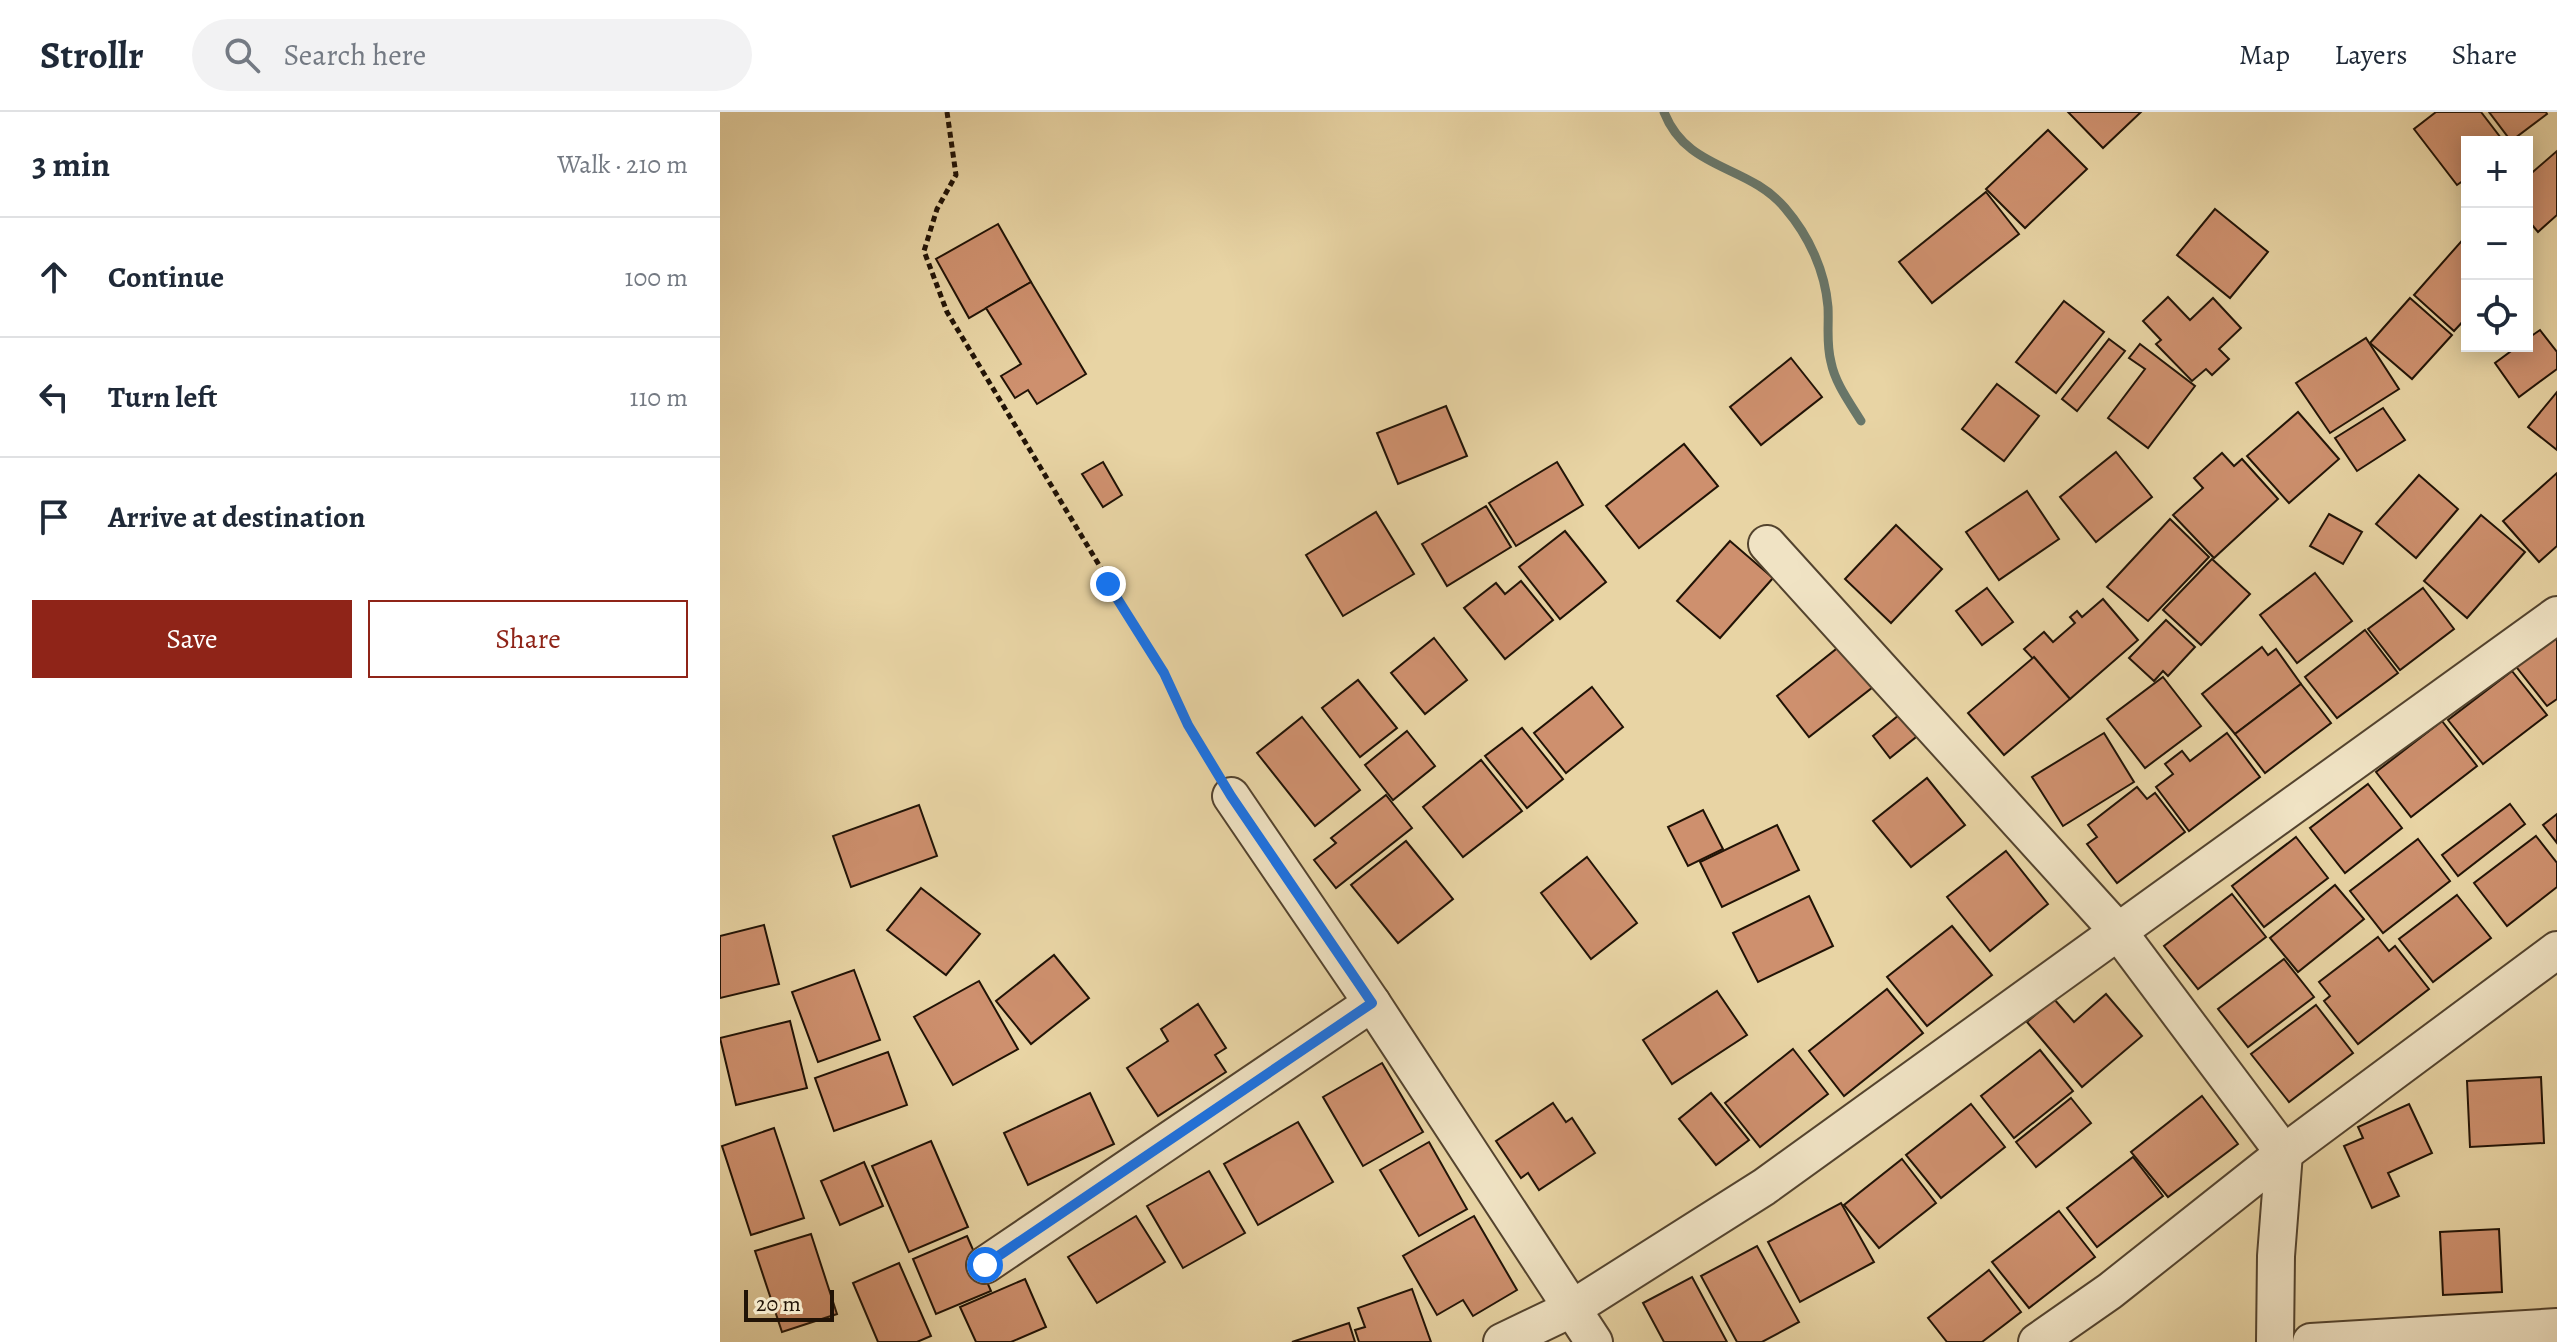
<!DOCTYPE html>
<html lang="en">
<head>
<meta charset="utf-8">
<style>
	:root { --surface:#fff; --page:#f2f2f3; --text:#1f2937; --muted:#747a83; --line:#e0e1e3; --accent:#8f2418 }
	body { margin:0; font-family:Alegreya,serif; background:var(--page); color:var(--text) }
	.controls { position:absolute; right:24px; top:24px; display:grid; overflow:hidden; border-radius:0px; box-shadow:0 4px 20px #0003 }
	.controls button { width:72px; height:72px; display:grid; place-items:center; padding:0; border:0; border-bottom:2px solid var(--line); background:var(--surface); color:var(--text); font:40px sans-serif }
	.scale { position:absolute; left:24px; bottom:20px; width:90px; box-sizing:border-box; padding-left:8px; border:4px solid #211306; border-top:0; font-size:22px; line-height:28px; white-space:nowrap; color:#211306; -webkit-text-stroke:6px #f0e3c4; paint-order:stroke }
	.stop { position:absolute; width:24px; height:24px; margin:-18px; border:6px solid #1a73e8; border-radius:50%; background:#fff }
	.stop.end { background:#1a73e8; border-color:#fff; box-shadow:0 2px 8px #0008 }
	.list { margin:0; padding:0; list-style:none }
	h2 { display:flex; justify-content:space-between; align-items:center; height:104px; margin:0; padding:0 32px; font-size:34px }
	h2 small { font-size:26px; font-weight:400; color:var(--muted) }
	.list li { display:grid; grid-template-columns:52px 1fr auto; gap:24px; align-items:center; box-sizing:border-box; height:120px; padding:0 32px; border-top:2px solid var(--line) }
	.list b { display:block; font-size:30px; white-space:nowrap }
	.list em { font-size:26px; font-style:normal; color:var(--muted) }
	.actions { display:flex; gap:16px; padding:24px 32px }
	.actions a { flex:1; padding:18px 0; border:2px solid var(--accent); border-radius:0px; text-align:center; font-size:28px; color:var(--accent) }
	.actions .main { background:var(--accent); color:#fff }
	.icon { flex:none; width:44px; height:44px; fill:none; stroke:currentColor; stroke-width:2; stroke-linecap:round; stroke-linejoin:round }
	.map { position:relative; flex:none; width:1837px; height:1230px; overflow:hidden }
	header { display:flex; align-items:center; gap:48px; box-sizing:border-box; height:112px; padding:0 40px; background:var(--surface); border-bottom:2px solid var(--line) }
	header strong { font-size:38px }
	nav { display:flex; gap:44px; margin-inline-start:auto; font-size:28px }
	.search { width:560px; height:72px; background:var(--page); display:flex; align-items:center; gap:20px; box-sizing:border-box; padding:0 28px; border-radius:44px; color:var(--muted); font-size:30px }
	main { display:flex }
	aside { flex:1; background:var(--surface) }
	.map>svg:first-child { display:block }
</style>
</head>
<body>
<header>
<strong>Strollr</strong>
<div class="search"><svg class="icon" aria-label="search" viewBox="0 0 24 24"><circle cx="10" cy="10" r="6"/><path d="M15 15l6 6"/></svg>Search here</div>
<nav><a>Map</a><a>Layers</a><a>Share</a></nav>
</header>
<main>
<aside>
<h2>3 min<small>Walk · 210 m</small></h2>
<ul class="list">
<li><svg class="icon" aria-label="ahead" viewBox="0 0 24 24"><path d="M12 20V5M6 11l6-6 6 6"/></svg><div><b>Continue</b></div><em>100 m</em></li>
<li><svg class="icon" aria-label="left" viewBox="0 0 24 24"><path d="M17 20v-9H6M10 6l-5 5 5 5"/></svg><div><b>Turn left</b></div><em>110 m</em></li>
<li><svg class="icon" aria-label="arrive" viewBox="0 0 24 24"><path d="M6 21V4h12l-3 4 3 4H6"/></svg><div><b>Arrive at destination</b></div></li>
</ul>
<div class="actions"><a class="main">Save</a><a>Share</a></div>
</aside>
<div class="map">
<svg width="1837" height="1230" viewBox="0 0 1837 1230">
	<rect width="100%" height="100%" fill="#e8d4a4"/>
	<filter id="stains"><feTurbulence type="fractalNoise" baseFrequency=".0025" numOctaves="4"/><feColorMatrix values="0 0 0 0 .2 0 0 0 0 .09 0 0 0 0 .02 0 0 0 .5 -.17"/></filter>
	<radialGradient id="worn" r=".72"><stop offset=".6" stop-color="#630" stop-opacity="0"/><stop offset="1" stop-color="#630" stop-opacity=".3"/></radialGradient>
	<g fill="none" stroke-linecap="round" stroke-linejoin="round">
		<path stroke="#687669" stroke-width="9" d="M944,0C967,59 1028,52 1065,96C1089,124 1105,159 1108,195C1109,214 1106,231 1111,250C1115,271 1130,291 1141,309"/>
	</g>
	<g fill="#ce906e" stroke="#211306" stroke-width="2">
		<polygon points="1348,0 1421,0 1383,36"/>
		<polygon points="1716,0 1761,0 1784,30 1747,30 1747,66 1737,73 1694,17"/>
		<polygon points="1769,0 1826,0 1827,2 1791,29"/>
		<polygon points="1328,18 1367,57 1305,116 1266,77"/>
		<polygon points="1837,39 1837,103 1818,120 1807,107 1807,65"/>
		<polygon points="1266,80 1299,122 1212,191 1179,150"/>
		<polygon points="1495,97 1548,140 1510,186 1457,143"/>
		<polygon points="278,112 311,170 249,206 216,147"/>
		<polygon points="1746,124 1747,205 1734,219 1694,183"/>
		<polygon points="311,170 366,262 317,292 308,278 295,286 281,264 301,252 266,196"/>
		<polygon points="1448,185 1470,208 1493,186 1521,216 1499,237 1509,247 1492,263 1486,257 1472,269 1436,232 1441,228 1423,209"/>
		<polygon points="1690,186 1732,223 1692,267 1650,231"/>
		<polygon points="1344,189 1384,220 1336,281 1296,250"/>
		<polygon points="1820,218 1837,240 1837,257 1799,285 1775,251 1798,234 1807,234 1807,227"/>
		<polygon points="1646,226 1679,277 1610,321 1576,271"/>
		<polygon points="1389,227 1405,239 1357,299 1342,287"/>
		<polygon points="1420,232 1475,274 1428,336 1388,306 1425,257 1409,246"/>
		<polygon points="1071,246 1102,285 1041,333 1010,295"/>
		<polygon points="1277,272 1319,304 1284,349 1242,317"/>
		<polygon points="1837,280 1837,338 1808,315"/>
		<polygon points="726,294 747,344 678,372 657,321"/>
		<polygon points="1663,296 1685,328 1637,359 1615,326"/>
		<polygon points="1578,300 1619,347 1569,391 1527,344"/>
		<polygon points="964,332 998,374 919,436 886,394"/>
		<polygon points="1396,340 1432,385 1376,430 1340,385"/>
		<polygon points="1502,341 1514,354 1522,347 1558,387 1494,446 1453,403 1483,376 1474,366"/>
		<polygon points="383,350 402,383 383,395 362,362"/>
		<polygon points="837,350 863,393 796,434 769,391"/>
		<polygon points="1837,361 1837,434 1819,450 1783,409"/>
		<polygon points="1699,363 1738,397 1696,446 1656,412"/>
		<polygon points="1307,379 1339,427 1279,468 1246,420"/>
		<polygon points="766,394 791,435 727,474 702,432"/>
		<polygon points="656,400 694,462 623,504 586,443"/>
		<polygon points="1609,402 1642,420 1623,452 1590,434"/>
		<polygon points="1761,403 1805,440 1747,506 1704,469"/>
		<polygon points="1450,407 1489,445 1428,509 1387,475"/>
		<polygon points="1176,413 1222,457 1171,511 1125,467"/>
		<polygon points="845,419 886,470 840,507 799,455"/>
		<polygon points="1010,429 1053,466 1000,526 957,489"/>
		<polygon points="1492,447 1530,482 1481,533 1443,498"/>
		<polygon points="1595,461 1632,509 1577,551 1540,503"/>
		<polygon points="801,469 833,508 785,547 744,496 776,471 785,482"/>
		<polygon points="1267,476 1293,510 1262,533 1236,499"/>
		<polygon points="1703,476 1734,517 1680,558 1648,517"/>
		<polygon points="1383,487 1418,528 1350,587 1304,537 1324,520 1333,530 1355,511 1350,505 1357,499 1362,505"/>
		<polygon points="1446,508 1475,535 1448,564 1443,559 1434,569 1409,546"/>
		<polygon points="1645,518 1678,561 1617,606 1585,565"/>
		<polygon points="1837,519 1837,587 1827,594 1794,552"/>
		<polygon points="714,526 747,568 705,602 671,561"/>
		<polygon points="1120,534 1153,575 1089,625 1057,584"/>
		<polygon points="1542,535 1548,543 1556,537 1581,572 1515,622 1482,582"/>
		<polygon points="1314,545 1350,587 1284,643 1248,601"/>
		<polygon points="1792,559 1827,603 1763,652 1728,608"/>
		<polygon points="1443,565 1481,614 1425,656 1387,607"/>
		<polygon points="638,568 677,616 640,645 602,596"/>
		<polygon points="1581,572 1611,611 1545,661 1515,622"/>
		<polygon points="872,575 903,615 846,661 814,621"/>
		<polygon points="1189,595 1206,617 1170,646 1153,624"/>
		<polygon points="582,605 640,678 595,714 537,641"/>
		<polygon points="1722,609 1757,654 1691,705 1656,660"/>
		<polygon points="802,616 843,667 807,696 765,644"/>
		<polygon points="687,619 715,654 673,688 645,653"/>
		<polygon points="1384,621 1414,670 1343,714 1312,665"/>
		<polygon points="1507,621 1540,665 1469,719 1436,675 1453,662 1445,652 1462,639 1470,649"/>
		<polygon points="761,648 802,699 743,745 703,695"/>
		<polygon points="1207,666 1245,713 1191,755 1153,709"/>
		<polygon points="1648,672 1682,716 1625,761 1590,716"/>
		<polygon points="1417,675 1427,687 1435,681 1465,720 1397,771 1367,732 1377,725 1368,713"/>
		<polygon points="666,683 692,716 616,776 594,748 616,731 611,726"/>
		<polygon points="1790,692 1805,712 1738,764 1722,743"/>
		<polygon points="199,693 217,744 131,775 113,724"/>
		<polygon points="983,698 1003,737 968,754 948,715"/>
		<polygon points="1837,702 1837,731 1823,713"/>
		<polygon points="1057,713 1079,758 1002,795 980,750"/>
		<polygon points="1816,724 1837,751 1837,775 1787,814 1754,771"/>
		<polygon points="1576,725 1608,766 1544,815 1512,774"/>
		<polygon points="1698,727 1730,769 1663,821 1630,779"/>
		<polygon points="686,729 733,787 678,831 631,773"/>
		<polygon points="1286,739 1328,792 1270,839 1227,785"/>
		<polygon points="867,745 917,811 871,847 821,781"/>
		<polygon points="1615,773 1644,807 1578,860 1550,826"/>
		<polygon points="201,776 260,822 226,863 167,818"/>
		<polygon points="1512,782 1546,825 1478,877 1444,834"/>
		<polygon points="1737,783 1771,826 1713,870 1679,827"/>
		<polygon points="1089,784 1113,834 1038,870 1013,821"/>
		<polygon points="44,813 59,872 0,886 0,824"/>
		<polygon points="1232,814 1272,863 1207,914 1167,865"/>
		<polygon points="1658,825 1669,839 1675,834 1709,877 1638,932 1604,889 1610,884 1599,870"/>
		<polygon points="334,843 369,886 311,932 276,889"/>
		<polygon points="1564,847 1594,885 1528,935 1498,897"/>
		<polygon points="134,858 160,928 98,950 72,880"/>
		<polygon points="259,869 298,937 233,973 194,905"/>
		<polygon points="1167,877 1203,921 1124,984 1089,939"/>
		<polygon points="997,879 1027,923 952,972 923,928"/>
		<polygon points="1386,882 1422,924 1362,975 1307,910 1334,887 1354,910"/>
		<polygon points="478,892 506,936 495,943 506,960 438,1004 407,956 448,929 441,917"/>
		<polygon points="1596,893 1633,941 1569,990 1531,942"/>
		<polygon points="70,909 87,976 16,993 0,926"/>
		<polygon points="1073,937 1108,982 1040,1035 1005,991"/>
		<polygon points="1320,938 1353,979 1294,1026 1261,984"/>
		<polygon points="168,940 187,993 114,1019 95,966"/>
		<polygon points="662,951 703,1020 643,1054 603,985"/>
		<polygon points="1821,965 1824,1031 1750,1035 1747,969"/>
		<polygon points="370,981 394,1032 308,1073 284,1021"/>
		<polygon points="991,981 1029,1028 996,1053 959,1007"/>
		<polygon points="1482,984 1518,1032 1448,1085 1411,1040"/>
		<polygon points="1351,986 1371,1011 1316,1055 1296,1030"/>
		<polygon points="833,991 846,1010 852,1006 875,1041 819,1078 808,1061 801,1066 776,1029"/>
		<polygon points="1251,992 1285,1035 1221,1086 1186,1043"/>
		<polygon points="1689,992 1712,1041 1668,1061 1679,1084 1652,1096 1624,1034 1643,1026 1638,1015"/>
		<polygon points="578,1010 613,1070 538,1113 504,1052"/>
		<polygon points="54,1016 84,1106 31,1123 2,1034"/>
		<polygon points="211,1029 248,1115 189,1140 152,1054"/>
		<polygon points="709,1030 747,1097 699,1124 660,1058"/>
		<polygon points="1413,1045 1443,1084 1377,1135 1347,1096"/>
		<polygon points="1182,1047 1216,1091 1159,1136 1124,1093"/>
		<polygon points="144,1050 163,1094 120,1113 101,1069"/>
		<polygon points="489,1059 525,1121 463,1156 427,1094"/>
		<polygon points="1121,1091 1154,1150 1080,1190 1048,1130"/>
		<polygon points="1339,1099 1375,1145 1309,1196 1272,1150"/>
		<polygon points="416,1104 445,1150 377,1191 348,1145"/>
		<polygon points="754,1104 797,1178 753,1204 743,1188 717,1203 683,1144"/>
		<polygon points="1779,1117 1782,1180 1723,1183 1720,1120"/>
		<polygon points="91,1122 117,1202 62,1220 35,1139"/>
		<polygon points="247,1124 271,1179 216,1202 193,1147"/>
		<polygon points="1037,1134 1079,1210 1042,1230 1017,1230 981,1164"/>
		<polygon points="179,1151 211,1224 197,1230 158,1230 133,1171"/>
		<polygon points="1269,1158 1301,1200 1262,1230 1227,1230 1208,1206"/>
		<polygon points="972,1165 1007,1230 944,1230 923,1191"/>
		<polygon points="305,1167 326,1215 291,1230 256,1230 240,1195"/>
		<polygon points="692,1177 711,1230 639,1230 635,1218 645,1215 638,1196"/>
		<polygon points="629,1211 635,1230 572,1230"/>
	</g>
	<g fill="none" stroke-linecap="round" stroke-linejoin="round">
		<defs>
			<g id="street">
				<polyline points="1047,432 1397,818 1564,1041 1556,1144 1555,1230"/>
				<polyline points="511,684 652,891 874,1230"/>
				<polyline points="265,1153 652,891"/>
				<polyline points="782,1230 853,1196 1044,1075 1837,503"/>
				<polyline points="1317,1230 1390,1179 1564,1041 1837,838"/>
				<polyline points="1591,1230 1837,1215"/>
			</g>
		</defs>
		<use href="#street" stroke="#53432e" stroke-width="40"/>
		<polyline stroke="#211306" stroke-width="5" stroke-dasharray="6 4" stroke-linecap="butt" points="227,0 236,63 217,97 204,139 227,200 444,561 468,613 495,658"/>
		<use href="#street" stroke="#f0e3c4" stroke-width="36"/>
	</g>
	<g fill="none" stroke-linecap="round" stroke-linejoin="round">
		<polyline stroke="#1a73e8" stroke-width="10" points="265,1153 652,891 511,684 468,613 444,561 388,472"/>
	</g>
	<rect width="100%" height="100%" filter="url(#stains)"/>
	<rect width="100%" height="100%" fill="url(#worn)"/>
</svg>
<div class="controls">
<button>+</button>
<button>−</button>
<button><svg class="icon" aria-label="locate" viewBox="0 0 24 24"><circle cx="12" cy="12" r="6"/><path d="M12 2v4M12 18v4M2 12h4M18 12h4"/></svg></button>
</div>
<div class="scale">20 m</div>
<div class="stop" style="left:265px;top:1153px"></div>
<div class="stop end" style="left:388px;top:472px"></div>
</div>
</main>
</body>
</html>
